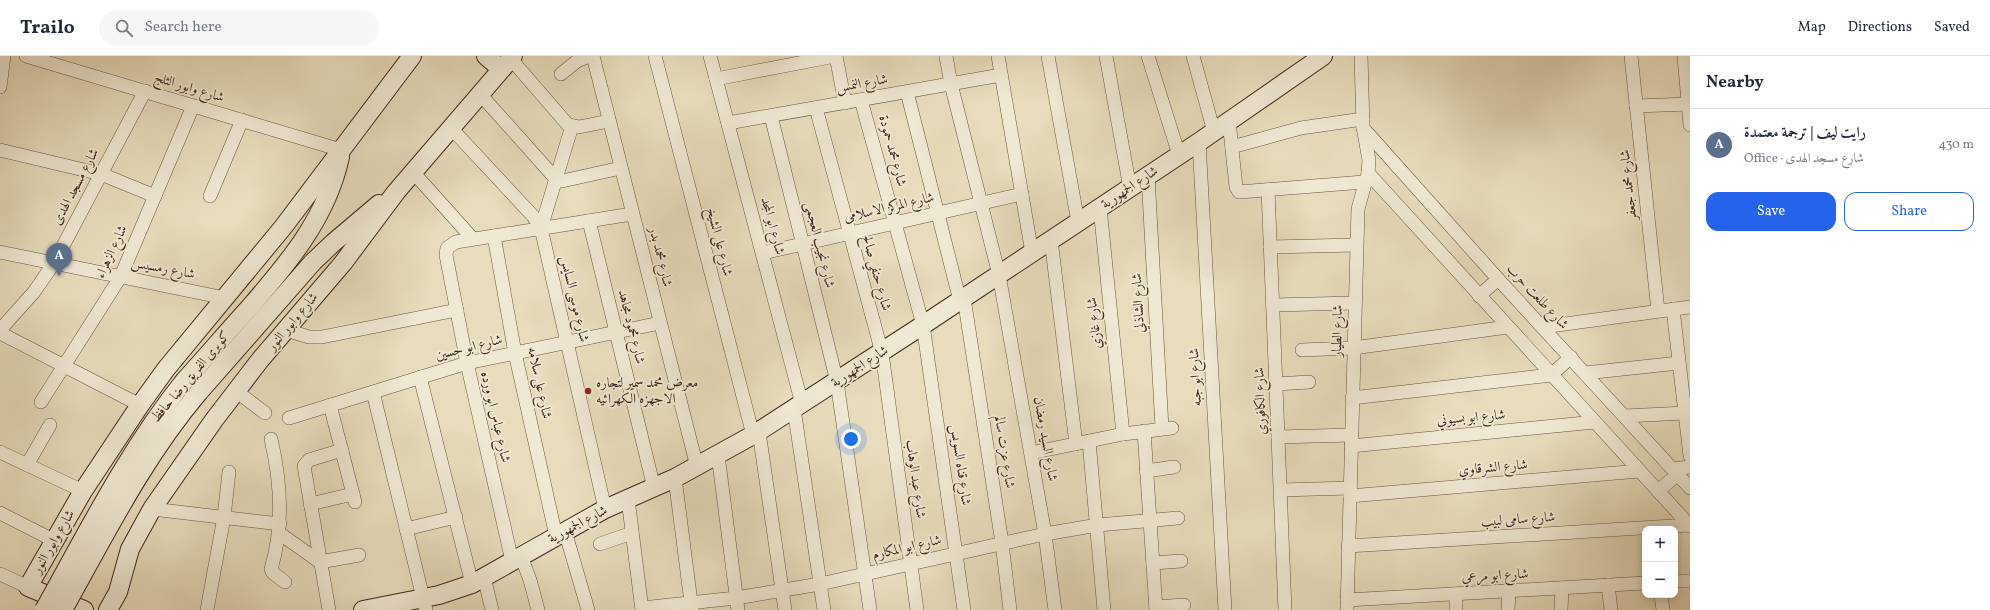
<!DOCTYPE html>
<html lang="en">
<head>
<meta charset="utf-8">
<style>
	:root { --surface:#fff; --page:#f6f6f7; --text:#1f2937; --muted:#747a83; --line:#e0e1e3; --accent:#2563eb }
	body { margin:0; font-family:Vollkorn,Amiri,serif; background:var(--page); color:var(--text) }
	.controls { position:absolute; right:12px; bottom:12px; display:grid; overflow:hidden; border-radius:8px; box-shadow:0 2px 10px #0003 }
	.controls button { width:36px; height:36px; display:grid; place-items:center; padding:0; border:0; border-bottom:1px solid var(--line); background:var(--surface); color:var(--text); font:20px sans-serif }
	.you { position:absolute; left:851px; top:383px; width:14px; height:14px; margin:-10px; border:3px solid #fff; border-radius:50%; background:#1a73e8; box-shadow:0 0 0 6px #1a73e833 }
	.badge { display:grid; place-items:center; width:26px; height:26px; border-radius:50%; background:var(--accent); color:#fff; font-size:13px; font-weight:700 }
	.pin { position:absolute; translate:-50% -33px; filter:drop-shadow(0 1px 2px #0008) }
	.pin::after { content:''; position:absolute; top:21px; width:14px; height:12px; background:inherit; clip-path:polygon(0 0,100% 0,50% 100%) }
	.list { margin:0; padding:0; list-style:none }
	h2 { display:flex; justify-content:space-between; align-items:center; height:52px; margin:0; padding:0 16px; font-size:17px }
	h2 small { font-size:13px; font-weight:400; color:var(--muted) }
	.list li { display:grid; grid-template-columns:26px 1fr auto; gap:12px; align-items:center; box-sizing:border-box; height:72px; padding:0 16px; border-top:1px solid var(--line) }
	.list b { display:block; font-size:15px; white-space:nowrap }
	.list p { margin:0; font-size:13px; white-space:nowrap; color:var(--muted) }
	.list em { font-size:13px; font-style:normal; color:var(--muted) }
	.actions { display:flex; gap:8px; padding:12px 16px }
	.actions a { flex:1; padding:9px 0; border:1px solid var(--accent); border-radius:12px; text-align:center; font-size:14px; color:var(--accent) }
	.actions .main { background:var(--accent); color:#fff }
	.icon { flex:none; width:22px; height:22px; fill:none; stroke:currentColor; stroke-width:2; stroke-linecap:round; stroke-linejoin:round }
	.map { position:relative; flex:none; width:1690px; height:554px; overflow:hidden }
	header { display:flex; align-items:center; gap:24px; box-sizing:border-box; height:56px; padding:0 20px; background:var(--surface); border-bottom:1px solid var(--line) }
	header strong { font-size:19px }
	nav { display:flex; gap:22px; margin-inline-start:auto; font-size:14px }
	.search { width:280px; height:36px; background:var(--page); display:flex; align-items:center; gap:10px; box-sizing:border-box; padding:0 14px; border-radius:22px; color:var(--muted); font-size:15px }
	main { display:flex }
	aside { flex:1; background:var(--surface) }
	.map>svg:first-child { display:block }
</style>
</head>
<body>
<header>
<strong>Trailo</strong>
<div class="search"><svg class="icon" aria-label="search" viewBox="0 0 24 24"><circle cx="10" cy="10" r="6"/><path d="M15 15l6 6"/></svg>Search here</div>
<nav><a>Map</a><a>Directions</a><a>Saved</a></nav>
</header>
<main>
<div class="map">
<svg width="1690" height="554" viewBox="0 0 1690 554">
	<rect width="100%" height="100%" fill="#e7dcbc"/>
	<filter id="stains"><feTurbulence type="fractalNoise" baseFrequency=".005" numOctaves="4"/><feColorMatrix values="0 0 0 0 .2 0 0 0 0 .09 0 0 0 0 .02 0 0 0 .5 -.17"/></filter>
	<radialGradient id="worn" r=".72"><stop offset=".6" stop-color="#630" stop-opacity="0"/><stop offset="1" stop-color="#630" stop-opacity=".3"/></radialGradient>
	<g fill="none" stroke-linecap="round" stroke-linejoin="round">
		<defs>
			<g id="street">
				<polyline points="26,0 341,94"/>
				<polyline points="593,0 697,411"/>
				<polyline points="655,0 753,379"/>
				<polyline points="710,0 802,348"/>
				<polyline points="836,0 845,47"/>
				<polyline points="946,0 951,28 999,219 1045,478 1055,554"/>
				<polyline points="998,0 1032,197"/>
				<polyline points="1048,0 1078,166"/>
				<polyline points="1106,0 1130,132"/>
				<polyline points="1148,0 1179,99"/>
				<polyline points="1193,0 1214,76"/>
				<polyline points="1631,0 1658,255"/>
				<polyline points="1684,0 1690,69"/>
				<polyline points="511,3 568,69 579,71 609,65"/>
				<polyline points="561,18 577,5 589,0"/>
				<polyline points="716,23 835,0"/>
				<polyline points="0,31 4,0"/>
				<polyline points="907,36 960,245"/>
				<polyline points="480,38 556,123 562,125 621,112"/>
				<polyline points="861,44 923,269 964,554"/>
				<polyline points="1636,50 1690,48"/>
				<polyline points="816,52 882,297 917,554"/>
				<polyline points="771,60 837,326 870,554"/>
				<polyline points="1229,65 1236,131 1239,136 1364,126"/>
				<polyline points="728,67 1001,19"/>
				<polyline points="451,72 533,160 541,172 605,453"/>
				<polyline points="1363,72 1498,223 1690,432"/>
				<polyline points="1199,86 1225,554"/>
				<polyline points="1232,91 1301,72 1363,63"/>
				<polyline points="0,94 101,118 155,140"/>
				<polyline points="413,116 473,183"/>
				<polyline points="1368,117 1690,470"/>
				<polyline points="1148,120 1162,372"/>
				<polyline points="1268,134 1285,554"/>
				<polyline points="210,140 242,64"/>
				<polyline points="1100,152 1123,378"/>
				<polyline points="589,165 654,432"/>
				<polyline points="541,172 572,70"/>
				<polyline points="494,180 515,297 556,480"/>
				<polyline points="1051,184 1076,388"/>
				<polyline points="1270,191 1356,189"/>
				<polyline points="0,196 225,242"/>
				<polyline points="763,197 1022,138"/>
				<polyline points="1479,240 1498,223"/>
				<polyline points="964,242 1002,487 1010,554"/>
				<polyline points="1273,249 1354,247"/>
				<polyline points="1673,253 1690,400"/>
				<polyline points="1543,271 1690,251"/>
				<polyline points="0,274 34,236 54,207 145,35"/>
				<polyline points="286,274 309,281 322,281 457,254"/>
				<polyline points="0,277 140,349"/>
				<polyline points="1302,294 1353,292 1508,271"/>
				<polyline points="1585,317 1679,307"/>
				<polyline points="420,321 472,528"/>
				<polyline points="1276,328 1309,326"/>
				<polyline points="236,335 265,357"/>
				<polyline points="373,336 426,554"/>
				<polyline points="1352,342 1551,319 1571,301"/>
				<polyline points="41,346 121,220 193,50"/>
				<polyline points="330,349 355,446"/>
				<polyline points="794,353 824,554"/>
				<polyline points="1625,360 1685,357"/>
				<polyline points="289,362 467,307 660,267"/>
				<polyline points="1144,375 1156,554"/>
				<polyline points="759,376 785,554"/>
				<polyline points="1278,381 1351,379"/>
				<path d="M271,383C281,426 284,470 271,513L273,517L285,526"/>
				<polyline points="1089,385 1104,554"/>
				<polyline points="1351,390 1595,366"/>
				<polyline points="0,396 83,435"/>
				<polyline points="1031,397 1123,378 1172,372"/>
				<polyline points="718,399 738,554"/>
				<polyline points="27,409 50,369"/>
				<polyline points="1673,413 1690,411"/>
				<polyline points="1146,415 1174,411"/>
				<polyline points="675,422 692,554"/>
				<polyline points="1281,434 1350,432"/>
				<polyline points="1658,435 1678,418"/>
				<polyline points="1350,440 1639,415"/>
				<polyline points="628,443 642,554"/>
				<polyline points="310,448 353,438"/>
				<polyline points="152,453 280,468"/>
				<polyline points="0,457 55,485"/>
				<polyline points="406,473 456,461"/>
				<polyline points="565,475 588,554"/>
				<polyline points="279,477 320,506 359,499"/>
				<polyline points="600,488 632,477"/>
				<polyline points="1348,490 1689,469"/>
				<polyline points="521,500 530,524 538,554"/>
				<polyline points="512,505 467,307 446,199 447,192 456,186 632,158"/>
				<polyline points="1153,507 1181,505"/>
				<polyline points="0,518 28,531"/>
				<polyline points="484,521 492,554"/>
				<polyline points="1675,525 1690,525"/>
				<polyline points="1608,529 1611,554"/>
				<polyline points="1661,539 1663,554"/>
				<polyline points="1347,544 1645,527"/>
				<polyline points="1156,551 1184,549"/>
				<polyline points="642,552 736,542 820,528 1045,478 1098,469 1178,462"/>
				<polyline points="207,554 224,461 229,416"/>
				<polyline points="329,554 304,410 309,404 342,394"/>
				<polyline points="1347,554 1358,153 1368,117 1369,104 1363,71 1361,0"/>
				<polyline points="1456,554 1456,538"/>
				<polyline points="1508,554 1509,535"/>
				<polyline points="1561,554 1562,532"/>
			</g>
			<g id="secondary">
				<polyline points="486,0 501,13"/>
				<path d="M185,324C207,300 228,275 250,251C289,206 327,161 340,101"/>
				<polyline points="199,336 313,206 333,187 379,148"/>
				<polyline points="84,554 28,531 83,435 140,349 166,313 284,170 412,0"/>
				<polyline points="108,554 118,536 130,493 152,453 214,364 260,304 343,207 396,136 513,0"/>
				<polyline points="363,554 439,539 472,528 605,453 675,422 753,379 923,269 1199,86 1323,0"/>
			</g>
		</defs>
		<use href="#street" stroke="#695443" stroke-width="14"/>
		<use href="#secondary" stroke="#3f271b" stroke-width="20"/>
		<use href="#street" stroke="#efe8d3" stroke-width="13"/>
		<use href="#secondary" stroke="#efe8d3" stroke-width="18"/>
		<defs>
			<g id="secondary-bridge">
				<path d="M44,554C88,475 128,395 185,324"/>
				<path d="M63,554C105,479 143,402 199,336"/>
			</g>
		</defs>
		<use href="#secondary-bridge" stroke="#3f271b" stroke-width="20" stroke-linecap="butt"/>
		<use href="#secondary-bridge" stroke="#efe8d3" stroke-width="18"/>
	</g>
	<circle fill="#8f2418" stroke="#efe8d3" stroke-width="1.5" cx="588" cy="335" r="4"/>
	<g text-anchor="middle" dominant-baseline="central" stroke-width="3.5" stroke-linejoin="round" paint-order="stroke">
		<g font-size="14" fill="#3f271b" stroke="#efe8d3">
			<text transform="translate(862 28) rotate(-10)">شارع النمس</text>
			<text transform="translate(189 32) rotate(17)">شارع وابور الثلج</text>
			<text transform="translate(892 95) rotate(75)">شارع محمد حمودة</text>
			<text transform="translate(1629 129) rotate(-96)">شارع محمد جعفر</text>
			<text transform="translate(76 131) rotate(-62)">شارع مسجد الهدى</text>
			<text transform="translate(1130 132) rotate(-34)">شارع الجمهورية</text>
			<text transform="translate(889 152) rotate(-13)">شارع المركز الاسلامى</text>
			<text transform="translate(772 170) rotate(75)">شارع ابو المجد</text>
			<text transform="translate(719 186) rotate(76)">شارع على الشيخ</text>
			<text transform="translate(819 189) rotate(76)">شارع نجيب العجمى</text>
			<text transform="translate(112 196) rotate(-65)">شارع الزهراء</text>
			<text transform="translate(660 201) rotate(76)">شارع محمد بدر</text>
			<text transform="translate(163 213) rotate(11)">شارع رمسيس</text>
			<text transform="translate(876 217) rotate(75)">شارع حنفي صالح</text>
			<text transform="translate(1537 241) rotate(47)">شارع طلعت حرب</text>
			<text transform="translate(574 243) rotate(77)">شارع موسى السايس</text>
			<text transform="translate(1139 247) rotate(-93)">شارع الشاذلي</text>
			<text transform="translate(293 266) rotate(-50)">شارع وابور النور</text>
			<text transform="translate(1095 267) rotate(-96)">شارع غازي</text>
			<text transform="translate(631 271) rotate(76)">شارع محمود مجاهد</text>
			<text transform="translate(1338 275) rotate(-89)">شارع الطيار</text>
			<text transform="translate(469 292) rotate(-14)">شارع ابو حسين</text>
			<text transform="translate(860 311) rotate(-33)">شارع الجمهورية</text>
			<text transform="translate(191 321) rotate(-50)">كوبرى الفريق رضا حافظ</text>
			<text transform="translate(1196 321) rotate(-93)">شارع ابو جبه</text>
			<text transform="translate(539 327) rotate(78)">شارع على سلامه</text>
			<text transform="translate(1261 345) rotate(-92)">شارع الكافوري</text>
			<text transform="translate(495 361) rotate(77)">شارع عباس ابو ورده</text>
			<text transform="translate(1471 362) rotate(-5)">شارع ابو بسيوني</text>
			<text transform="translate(1045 383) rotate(80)">شارع السيد رمضان</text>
			<text transform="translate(1004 396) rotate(81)">شارع عزت سالم</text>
			<text transform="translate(960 409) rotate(82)">شارع قناه السويس</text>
			<text transform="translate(1493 412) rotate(-5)">شارع الشرقاوي</text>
			<text transform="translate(915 423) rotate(82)">شارع عبد الوهاب</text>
			<text transform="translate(1518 464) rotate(-4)">شارع سامى لبيب</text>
			<text transform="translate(578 469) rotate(-28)">شارع الجمهورية</text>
			<text transform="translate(54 486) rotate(-60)">شارع وابور النور</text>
			<text transform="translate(907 492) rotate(-13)">شارع ابو المكارم</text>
			<text transform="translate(1495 520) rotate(-3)">شارع ابو مرعي</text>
		</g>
		<g font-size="14" fill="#3f271b" stroke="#efe8d3" text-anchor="start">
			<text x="596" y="327">معرض محمد سمير لتجاره<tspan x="596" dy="16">الاجهزه الكهرائيه</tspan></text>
		</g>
	</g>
	<rect width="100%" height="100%" filter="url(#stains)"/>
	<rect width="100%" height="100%" fill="url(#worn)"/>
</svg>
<div class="controls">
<button>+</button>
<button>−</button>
</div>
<div class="you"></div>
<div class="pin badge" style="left:59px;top:220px;background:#5c6f8a">A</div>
</div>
<aside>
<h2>Nearby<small></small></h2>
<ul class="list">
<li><span class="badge" style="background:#5c6f8a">A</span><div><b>رايت ليف | ترجمة معتمدة</b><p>Office · شارع مسجد الهدى</p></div><em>430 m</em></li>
</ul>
<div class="actions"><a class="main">Save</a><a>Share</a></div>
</aside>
</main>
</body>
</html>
